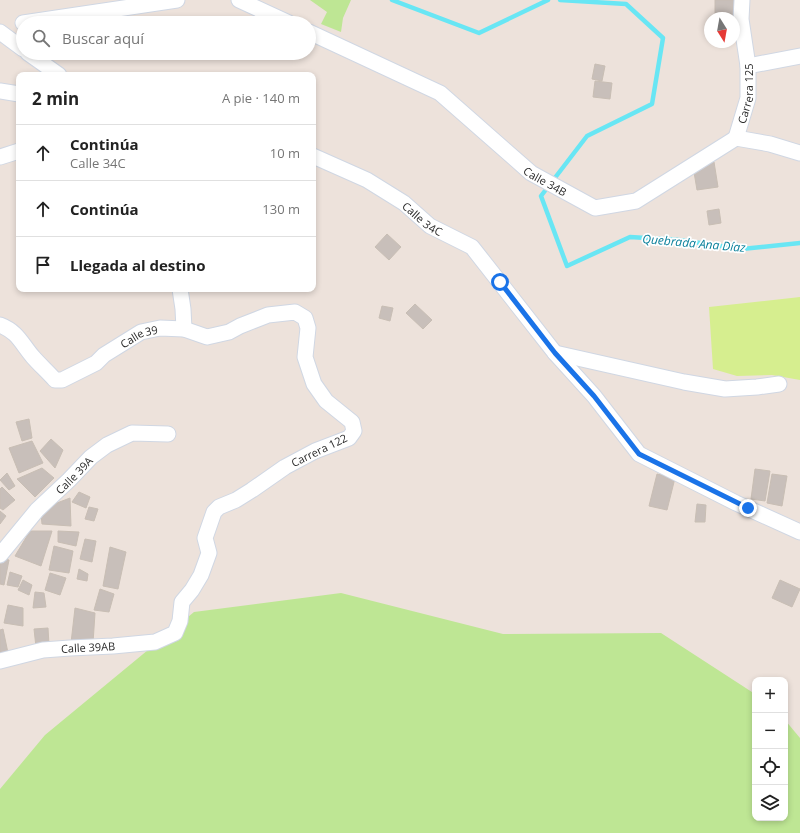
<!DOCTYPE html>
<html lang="es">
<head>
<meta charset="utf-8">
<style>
	:root { --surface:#fff; --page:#f2f2f2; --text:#222; --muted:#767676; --line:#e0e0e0 }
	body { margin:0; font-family:"Open Sans",sans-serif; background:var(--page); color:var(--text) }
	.controls { position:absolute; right:12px; bottom:12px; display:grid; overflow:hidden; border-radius:8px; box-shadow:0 2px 6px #0003 }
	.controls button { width:36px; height:36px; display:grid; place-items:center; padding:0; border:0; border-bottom:1px solid var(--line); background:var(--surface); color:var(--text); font:20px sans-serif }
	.compass { position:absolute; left:704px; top:12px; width:36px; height:36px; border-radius:50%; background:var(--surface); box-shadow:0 2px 6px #0003; rotate:169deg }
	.stop { position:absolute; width:12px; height:12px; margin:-9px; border:3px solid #1a73e8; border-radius:50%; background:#fff }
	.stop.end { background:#1a73e8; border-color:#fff; box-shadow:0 1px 4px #0008 }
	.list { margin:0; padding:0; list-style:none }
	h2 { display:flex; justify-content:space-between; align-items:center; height:52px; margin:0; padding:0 16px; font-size:17px }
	h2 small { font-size:13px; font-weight:400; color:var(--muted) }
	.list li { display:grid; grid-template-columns:26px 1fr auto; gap:12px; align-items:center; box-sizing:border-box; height:56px; padding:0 16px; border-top:1px solid var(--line) }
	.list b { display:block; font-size:15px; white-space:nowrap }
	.list p { margin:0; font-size:13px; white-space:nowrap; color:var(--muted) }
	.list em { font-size:13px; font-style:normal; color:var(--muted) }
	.icon { flex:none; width:22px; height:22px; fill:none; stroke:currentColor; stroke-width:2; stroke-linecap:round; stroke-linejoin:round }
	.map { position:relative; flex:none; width:800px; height:833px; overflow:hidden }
	.search { position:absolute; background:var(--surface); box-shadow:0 2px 6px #0003; left:16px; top:16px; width:300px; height:44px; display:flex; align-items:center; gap:10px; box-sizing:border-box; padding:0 14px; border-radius:22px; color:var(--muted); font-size:15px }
	.panel { position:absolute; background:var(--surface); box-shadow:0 2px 6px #0003; left:16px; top:72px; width:300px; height:220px; border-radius:8px }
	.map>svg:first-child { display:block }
</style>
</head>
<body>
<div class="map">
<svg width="800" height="833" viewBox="0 0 800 833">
	<rect width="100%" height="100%" fill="#ede2db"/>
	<g fill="#bee694">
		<polygon points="310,0 351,0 343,18 341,32 321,24 327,12"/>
		<polygon points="341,593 503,634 661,633 755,694 755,818 785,818 785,720 800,738 800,833 0,833 0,789 45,735 194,612"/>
	</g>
	<polygon fill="#d6ee8f" points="800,297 800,380 772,375 737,376 713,369 709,307"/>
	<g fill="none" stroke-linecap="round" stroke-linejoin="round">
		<g stroke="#68e6f4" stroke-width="4.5">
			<polyline points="392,0 479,33 548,0"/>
			<polyline points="560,0 626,4 663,38 652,104 587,136 541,196 567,266 630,237 679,240 742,249 800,243"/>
		</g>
	</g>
	<g fill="#c8bfba" stroke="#c8beb4">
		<polygon points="715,0 735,0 735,33 734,33 734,18 715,18"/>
		<polygon points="595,64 605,66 602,81 592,79"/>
		<polygon points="595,81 612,83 610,99 593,97"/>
		<polygon points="714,162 718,187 697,190 693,166"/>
		<polygon points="719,209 721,223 709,225 707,211"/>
		<polygon points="387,234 401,247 389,260 375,247"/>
		<polygon points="415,304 432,320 423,329 406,313"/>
		<polygon points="382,306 393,308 390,321 379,318"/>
		<polygon points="29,419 32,438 22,441 16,422"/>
		<polygon points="51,439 63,450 55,468 40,451"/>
		<polygon points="32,441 43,463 19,473 9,448"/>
		<polygon points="42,468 54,478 35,497 17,479"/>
		<polygon points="755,469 770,471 765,501 751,499"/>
		<polygon points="7,473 15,486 9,490 0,480"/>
		<polygon points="657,474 675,478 667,510 649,506"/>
		<polygon points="772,474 787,476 782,506 767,503"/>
		<polygon points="2,487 15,500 3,510 0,508 0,489"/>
		<polygon points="79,492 90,497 86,508 72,502"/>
		<polygon points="70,498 71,526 42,524 41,514 57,503"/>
		<polygon points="697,504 706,505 705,522 695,522"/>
		<polygon points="89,507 98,509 94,521 85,519"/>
		<polygon points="0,511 6,516 0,524"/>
		<polygon points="30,531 52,531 41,566 15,556"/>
		<polygon points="58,531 79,532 76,546 58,542"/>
		<polygon points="85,539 96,541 92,562 80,559"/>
		<polygon points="54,546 73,551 69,573 49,570"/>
		<polygon points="110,547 126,552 118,589 103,586"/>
		<polygon points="0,558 9,560 4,585 0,584"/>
		<polygon points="79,569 88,574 87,581 77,579"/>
		<polygon points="10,572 22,576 18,587 7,585"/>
		<polygon points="50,573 66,578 60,595 45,590"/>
		<polygon points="23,580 32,585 29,595 18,590"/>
		<polygon points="780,580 800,589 792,607 772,598"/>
		<polygon points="100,589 114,594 109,612 94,610"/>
		<polygon points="35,592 44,593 46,607 33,608"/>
		<polygon points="8,605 23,608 23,626 4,623"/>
		<polygon points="75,608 95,613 93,643 71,643"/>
		<polygon points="48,628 49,645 36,647 34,629"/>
		<polygon points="3,629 8,653 0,655 0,630"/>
	</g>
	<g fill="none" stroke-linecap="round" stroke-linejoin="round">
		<defs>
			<g id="minor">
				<polyline points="239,0 289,23"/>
				<polyline points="23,23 177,0"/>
				<polyline points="0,32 23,49"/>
				<path id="s1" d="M309,32L440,93L531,173L595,208L636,201L736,138L770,144L800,153"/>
				<polyline points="28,53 59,75"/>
				<polyline points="748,66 800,56"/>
				<polyline points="0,91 19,94"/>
				<path id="s2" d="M736,138L748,98V66L741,19L742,0"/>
				<path id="s3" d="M313,156L367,180L404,203L430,226L472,247L555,353L594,396L639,454L736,503L800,532"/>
				<polyline points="0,157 19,151"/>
				<polyline points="180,289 183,309 184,329"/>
				<path id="s4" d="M0,325C18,332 21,343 33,357C40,365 48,372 55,380H62L96,363L104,355L141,332L160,328L184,329L207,337L229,332L240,326L268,315L295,312L305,318L308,328L305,357L314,384L326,401L352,422L354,431L349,438L315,451L285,467L252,490L236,500L219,507L214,512L205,538L209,553L201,575L192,590L182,602L180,621L175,633L155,642L113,646L70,648L43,650L0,661"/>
				<polyline points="555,353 684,382 725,389 757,387 779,384"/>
				<path id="s5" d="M0,555L37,510L69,480L91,457L107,445L132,433L168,434"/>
			</g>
		</defs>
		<use href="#minor" stroke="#d0d7e3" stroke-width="17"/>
		<use href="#minor" stroke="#fff" stroke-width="15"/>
	</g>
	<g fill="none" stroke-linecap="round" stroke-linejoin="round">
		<polyline stroke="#1a73e8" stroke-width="5" points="500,282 555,353 594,396 639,454 748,508"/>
	</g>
	<g text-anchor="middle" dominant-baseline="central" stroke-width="3.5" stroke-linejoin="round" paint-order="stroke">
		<g font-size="11" fill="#2a2a2a" stroke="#fff">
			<text stroke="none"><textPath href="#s2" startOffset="46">Carrera 125</textPath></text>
			<text stroke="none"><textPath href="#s1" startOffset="282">Calle 34B</textPath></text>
			<text stroke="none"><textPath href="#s3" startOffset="127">Calle 34C</textPath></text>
			<text stroke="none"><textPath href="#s4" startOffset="175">Calle 39</textPath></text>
			<text transform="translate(319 450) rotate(-26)">Carrera 122</text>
			<text stroke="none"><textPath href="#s5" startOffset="109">Calle 39A</textPath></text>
			<text transform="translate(88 647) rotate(-3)">Calle 39AB</text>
		</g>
		<g font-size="12" font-style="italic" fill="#087f9a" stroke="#fff">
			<text transform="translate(694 243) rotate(5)">Quebrada Ana Díaz</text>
		</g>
	</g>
</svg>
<div class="controls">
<button>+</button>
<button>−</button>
<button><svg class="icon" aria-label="locate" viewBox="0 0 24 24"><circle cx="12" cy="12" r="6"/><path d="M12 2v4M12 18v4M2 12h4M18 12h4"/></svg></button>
<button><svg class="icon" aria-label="layers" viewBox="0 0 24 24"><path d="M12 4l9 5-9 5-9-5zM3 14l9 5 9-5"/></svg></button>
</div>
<svg class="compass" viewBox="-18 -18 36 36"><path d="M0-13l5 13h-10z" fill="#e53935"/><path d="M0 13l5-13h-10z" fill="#767676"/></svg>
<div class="stop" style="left:500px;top:282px"></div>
<div class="stop end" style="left:748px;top:508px"></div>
<div class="search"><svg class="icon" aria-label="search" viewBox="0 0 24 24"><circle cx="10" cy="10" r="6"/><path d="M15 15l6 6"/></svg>Buscar aquí</div>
<section class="panel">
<h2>2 min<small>A pie · 140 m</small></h2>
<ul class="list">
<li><svg class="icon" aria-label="ahead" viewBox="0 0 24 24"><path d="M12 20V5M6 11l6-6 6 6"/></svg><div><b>Continúa</b><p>Calle 34C</p></div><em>10 m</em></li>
<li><svg class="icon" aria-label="ahead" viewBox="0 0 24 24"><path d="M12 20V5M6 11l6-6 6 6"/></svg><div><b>Continúa</b></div><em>130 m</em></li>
<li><svg class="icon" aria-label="arrive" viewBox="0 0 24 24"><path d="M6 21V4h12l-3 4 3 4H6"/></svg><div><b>Llegada al destino</b></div></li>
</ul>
</section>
</div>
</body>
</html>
